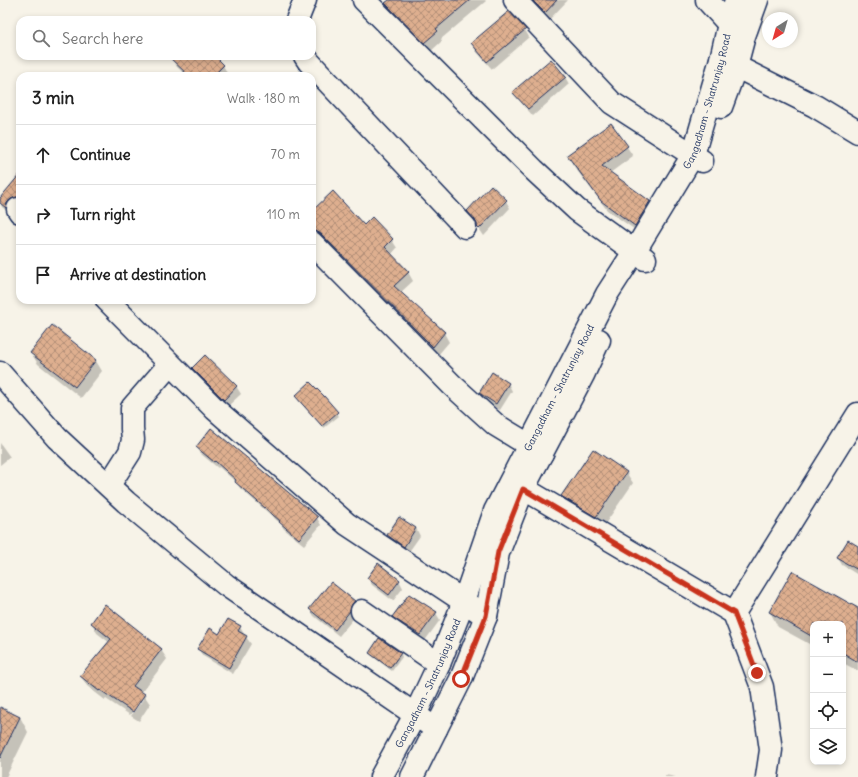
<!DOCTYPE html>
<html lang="en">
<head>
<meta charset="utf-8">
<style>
	:root { --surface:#fff; --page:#f6f6f6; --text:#222; --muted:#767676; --line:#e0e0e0 }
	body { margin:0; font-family:Delius,sans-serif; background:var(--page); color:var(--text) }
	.controls { position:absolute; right:12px; bottom:12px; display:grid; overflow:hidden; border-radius:8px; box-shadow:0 2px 6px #0003 }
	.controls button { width:36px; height:36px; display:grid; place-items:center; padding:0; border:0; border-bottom:1px solid var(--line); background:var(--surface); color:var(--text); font:20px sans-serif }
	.compass { position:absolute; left:762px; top:12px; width:36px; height:36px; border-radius:50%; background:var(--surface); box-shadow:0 2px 6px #0003; rotate:217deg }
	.stop { position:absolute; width:12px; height:12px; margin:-9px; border:3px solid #c8321e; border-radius:50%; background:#fff }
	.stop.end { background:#c8321e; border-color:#fff; box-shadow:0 1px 4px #0008 }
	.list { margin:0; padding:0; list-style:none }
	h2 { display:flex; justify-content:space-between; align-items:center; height:52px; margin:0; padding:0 16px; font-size:17px }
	h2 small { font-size:13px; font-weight:400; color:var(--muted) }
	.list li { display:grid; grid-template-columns:26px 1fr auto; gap:12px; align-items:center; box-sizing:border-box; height:60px; padding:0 16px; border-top:1px solid var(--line) }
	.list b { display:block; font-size:15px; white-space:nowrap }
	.list em { font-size:13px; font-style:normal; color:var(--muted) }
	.icon { flex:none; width:22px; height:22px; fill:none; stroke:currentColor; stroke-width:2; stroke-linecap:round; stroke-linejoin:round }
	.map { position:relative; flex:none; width:858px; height:777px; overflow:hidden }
	.search { position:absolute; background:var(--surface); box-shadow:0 2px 6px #0003; left:16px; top:16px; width:300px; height:44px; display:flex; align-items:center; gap:10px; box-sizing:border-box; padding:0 14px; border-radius:12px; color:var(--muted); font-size:15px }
	.panel { position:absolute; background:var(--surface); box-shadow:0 2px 6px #0003; left:16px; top:72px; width:300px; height:232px; border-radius:12px }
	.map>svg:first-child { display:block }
</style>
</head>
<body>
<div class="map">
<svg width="858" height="777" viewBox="0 0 858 777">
	<defs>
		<pattern id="building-cross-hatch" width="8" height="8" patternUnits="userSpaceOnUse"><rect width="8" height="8" fill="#deaf8f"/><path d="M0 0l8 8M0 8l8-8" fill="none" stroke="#b38f78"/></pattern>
	</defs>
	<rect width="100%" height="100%" fill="#f7f3e8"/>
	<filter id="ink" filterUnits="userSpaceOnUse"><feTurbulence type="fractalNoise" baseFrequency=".025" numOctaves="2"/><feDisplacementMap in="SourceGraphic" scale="8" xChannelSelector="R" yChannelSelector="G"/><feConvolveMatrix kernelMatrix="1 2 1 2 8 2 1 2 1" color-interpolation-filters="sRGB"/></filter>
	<g filter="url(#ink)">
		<g fill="#0003">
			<polygon points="390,0 485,0 486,1 441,39 442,41 430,52 392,13 386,4"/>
			<polygon points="531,0 568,0 549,20"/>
			<polygon points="525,30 529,37 492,69 476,51 472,43"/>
			<polygon points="177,56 213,56 223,65 227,73 224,76 187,76 177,67 173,60"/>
			<polygon points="565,77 569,84 533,116 518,99 514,92"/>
			<polygon points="611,124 627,147 633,156 610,173 650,202 655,211 641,234 607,210 573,165 568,156"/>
			<polygon points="20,176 20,203 9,213 2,207 0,203 0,200"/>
			<polygon points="506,201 510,208 484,236 478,227 478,224 472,218 468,211"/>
			<polygon points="312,212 364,226 372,218 392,240 397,248 391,255 408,272 413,281 400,293 444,333 449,342 438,355 327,243 312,234"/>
			<polygon points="31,353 96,361 102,371 81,398 38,364"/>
			<polygon points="194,368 236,386 241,394 228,406 198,376"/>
			<polygon points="508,383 512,391 500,410 484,400 480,393"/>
			<polygon points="323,396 339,416 324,428 298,400"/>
			<polygon points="211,430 317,518 321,525 304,545 284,529 281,524 240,488 237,483 219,467 218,468 201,454 197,447"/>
			<polygon points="0,443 10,457 0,465"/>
			<polygon points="626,472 633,483 603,527 568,507 562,496"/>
			<polygon points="416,528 420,536 408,553 392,543 388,535"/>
			<polygon points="858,547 858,575 842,565 838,558"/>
			<polygon points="368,578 399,580 403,588 393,601 372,585"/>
			<polygon points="354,602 358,609 355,612 353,619 339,636 314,616 310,609"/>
			<polygon points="858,609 858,671 843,663 843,624 813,624 813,646 778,627 770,612"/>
			<polygon points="436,613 440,620 424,642 397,624 393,617"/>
			<polygon points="92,623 161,650 167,659 141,693 144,695 150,704 139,721 131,716 144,698 142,698 130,715 106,699 105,700 87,686 81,676 110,643 97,633"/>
			<polygon points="240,627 244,634 244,635 246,637 251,644 233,674 203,656 198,649 220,635"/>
			<polygon points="380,640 401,654 402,657 392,671 372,656 370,653"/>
			<polygon points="0,708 20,717 28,732 6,777 0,777"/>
			<polygon points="665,775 676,777 665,777"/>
		</g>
		<g fill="url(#building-cross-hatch)" stroke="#1b2f5e">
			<polygon points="389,0 470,0 436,29 438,31 424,43 385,3"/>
			<polygon points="532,0 557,0 545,13"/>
			<polygon points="509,11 526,29 487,62 471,43"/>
			<polygon points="168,56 215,56 224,65 213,76 189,76"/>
			<polygon points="551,59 566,77 528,109 512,92"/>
			<polygon points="611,123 628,146 602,166 650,201 635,226 601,201 567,155"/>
			<polygon points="20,174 20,197 17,197 11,199 7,203 6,208 0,203 0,198"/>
			<polygon points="491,185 507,200 479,229 477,227 477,224 474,219 467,211"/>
			<polygon points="333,191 364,225 372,217 393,239 385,247 409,272 394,286 445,332 433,347 321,234 316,231 312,231 312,211"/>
			<polygon points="52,325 96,360 75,387 30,353"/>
			<polygon points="205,355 237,386 224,400 192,368"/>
			<polygon points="492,372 509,383 496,404 479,393"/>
			<polygon points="310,382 324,396 338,412 322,426 295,396"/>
			<polygon points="211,428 318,517 299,539 279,522 280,521 235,482 236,480 215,461 214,462 196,447"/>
			<polygon points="593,449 627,472 596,517 561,496"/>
			<polygon points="399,517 416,528 404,547 387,535"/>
			<polygon points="848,540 858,546 858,570 837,558"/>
			<polygon points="378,563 400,580 389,595 367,578"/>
			<polygon points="792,571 858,608 858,662 843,653 843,624 813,624 813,637 769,612"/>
			<polygon points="331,582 355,601 352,604 350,611 335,630 309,609"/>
			<polygon points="409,594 437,612 420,635 392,617"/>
			<polygon points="105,604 162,649 133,686 145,694 133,712 100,690 99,691 80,676 111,639 91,623"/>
			<polygon points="228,619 241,626 238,631 247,636 229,668 197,649 210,628 219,634"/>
			<polygon points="379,638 401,653 390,668 369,653"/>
			<polygon points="0,707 20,717 0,758"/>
		</g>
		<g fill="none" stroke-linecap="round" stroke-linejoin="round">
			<defs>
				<g id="street">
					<polyline points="364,0 534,170 577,210 645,259"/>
					<polyline points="515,0 612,103 702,161"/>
					<polyline points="707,0 729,24"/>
					<polyline points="297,20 305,0"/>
					<polyline points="305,56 309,62 465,227"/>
					<polyline points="721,59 815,106 858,132"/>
					<polyline points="18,209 20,212"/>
					<polyline points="312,243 452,385 496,425 542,453"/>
					<polyline points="107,300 215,409 347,524 486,616"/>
					<polyline points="0,373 57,438 126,502 226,585 436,729"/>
					<polyline points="511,481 734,613 858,414"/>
					<polyline points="109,485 130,452 133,440 132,429 132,408 170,364"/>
					<polyline points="362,611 439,664"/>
					<polyline points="734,613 762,687 771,750 767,777"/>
				</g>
				<g id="primary">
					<polyline points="721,107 736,66 744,36 757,0"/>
					<path id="s1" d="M381,777L415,715L439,664L464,601L495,511L607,294L634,252L693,155L721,59L729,24L736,0"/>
					<polyline points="412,777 461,679 486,616 498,553 523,489 583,375 599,340"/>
				</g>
			</defs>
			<use href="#street" stroke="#1b2f5e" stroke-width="25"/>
			<use href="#primary" stroke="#1b2f5e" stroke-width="25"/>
			<use href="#street" stroke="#f7f3e8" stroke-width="22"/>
			<use href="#primary" stroke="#f7f3e8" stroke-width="22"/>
		</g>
	</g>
	<g fill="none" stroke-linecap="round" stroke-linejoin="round" filter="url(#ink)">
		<polyline stroke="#c8321e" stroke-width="5" points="461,679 486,616 498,552 523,489 734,613 757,673"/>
	</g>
	<g text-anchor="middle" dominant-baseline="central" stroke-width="3" stroke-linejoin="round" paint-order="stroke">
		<g font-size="10" fill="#1b2f5e" stroke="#f7f3e8">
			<text stroke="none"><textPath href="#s1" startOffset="753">Gangadham - Shatrunjay Road</textPath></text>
			<text stroke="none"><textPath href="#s1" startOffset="429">Gangadham - Shatrunjay Road</textPath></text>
			<text stroke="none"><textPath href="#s1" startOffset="105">Gangadham - Shatrunjay Road</textPath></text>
		</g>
	</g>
</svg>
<div class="controls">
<button>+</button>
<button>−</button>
<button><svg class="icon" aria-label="locate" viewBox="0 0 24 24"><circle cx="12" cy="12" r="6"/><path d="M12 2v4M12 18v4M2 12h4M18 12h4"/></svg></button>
<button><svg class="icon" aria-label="layers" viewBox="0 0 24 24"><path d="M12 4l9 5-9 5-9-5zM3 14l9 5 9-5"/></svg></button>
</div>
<svg class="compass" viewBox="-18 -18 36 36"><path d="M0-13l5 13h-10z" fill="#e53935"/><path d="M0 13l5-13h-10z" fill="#767676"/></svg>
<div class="stop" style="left:461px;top:679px"></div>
<div class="stop end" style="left:757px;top:673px"></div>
<div class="search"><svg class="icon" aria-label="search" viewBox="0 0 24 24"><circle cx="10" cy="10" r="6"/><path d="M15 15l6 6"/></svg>Search here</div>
<section class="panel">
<h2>3 min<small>Walk · 180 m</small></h2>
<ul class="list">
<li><svg class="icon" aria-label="ahead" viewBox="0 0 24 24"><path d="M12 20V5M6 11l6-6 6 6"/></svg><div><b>Continue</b></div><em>70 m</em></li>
<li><svg class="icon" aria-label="right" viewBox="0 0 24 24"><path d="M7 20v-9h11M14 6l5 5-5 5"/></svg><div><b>Turn right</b></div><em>110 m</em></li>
<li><svg class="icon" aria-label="arrive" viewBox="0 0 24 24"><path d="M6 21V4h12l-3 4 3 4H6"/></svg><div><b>Arrive at destination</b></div></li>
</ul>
</section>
</div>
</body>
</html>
